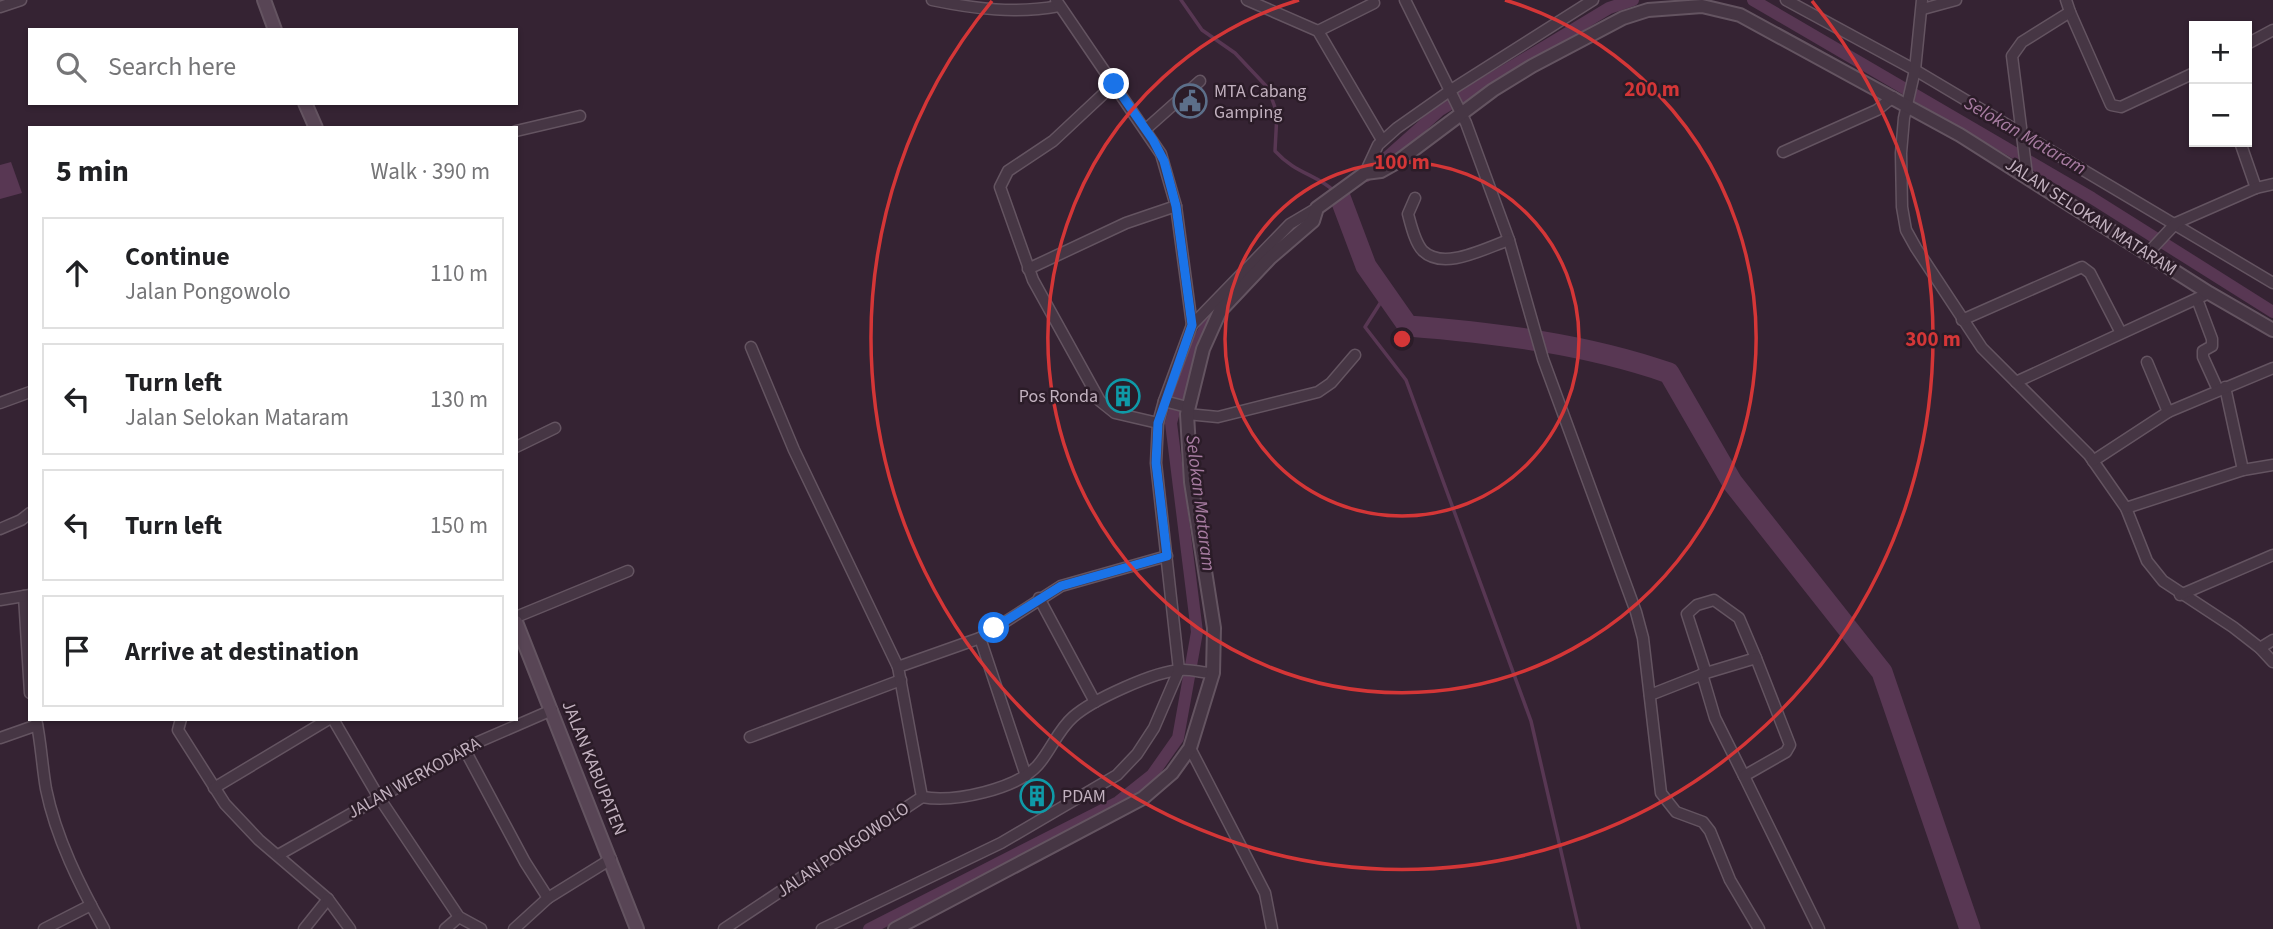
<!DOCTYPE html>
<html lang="en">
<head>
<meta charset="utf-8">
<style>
	:root { --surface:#fff; --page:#f2f2f2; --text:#202124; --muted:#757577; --line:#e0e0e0 }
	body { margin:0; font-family:"Source Sans 3",sans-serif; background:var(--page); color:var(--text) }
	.controls { position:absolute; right:21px; top:21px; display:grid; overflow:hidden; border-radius:0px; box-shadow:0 2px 5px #0004 }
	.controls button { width:63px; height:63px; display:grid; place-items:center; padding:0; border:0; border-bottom:2px solid var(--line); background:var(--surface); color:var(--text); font:35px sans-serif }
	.stop { position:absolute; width:21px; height:21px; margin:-16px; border:5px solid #1a73e8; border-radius:50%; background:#fff }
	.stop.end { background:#1a73e8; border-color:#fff; box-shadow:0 2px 7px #0008 }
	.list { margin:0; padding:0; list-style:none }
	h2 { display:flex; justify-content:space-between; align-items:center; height:91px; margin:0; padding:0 28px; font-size:30px }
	h2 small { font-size:23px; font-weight:400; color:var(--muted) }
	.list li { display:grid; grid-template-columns:46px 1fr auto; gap:21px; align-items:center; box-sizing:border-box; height:112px; margin:0 14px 14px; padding:0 14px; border:2px solid var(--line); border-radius:0px }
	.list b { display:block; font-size:26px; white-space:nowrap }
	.list p { margin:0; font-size:23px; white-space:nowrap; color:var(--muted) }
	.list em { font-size:23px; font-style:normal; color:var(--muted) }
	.icon { flex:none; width:38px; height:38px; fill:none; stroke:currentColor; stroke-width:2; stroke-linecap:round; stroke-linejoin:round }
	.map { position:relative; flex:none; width:2273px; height:929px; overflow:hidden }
	.search { position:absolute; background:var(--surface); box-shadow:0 2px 5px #0004; left:28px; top:28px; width:490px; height:77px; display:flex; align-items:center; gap:18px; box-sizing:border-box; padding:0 24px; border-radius:0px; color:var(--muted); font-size:26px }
	.panel { position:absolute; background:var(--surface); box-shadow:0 2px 5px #0004; left:28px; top:126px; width:490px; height:595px; border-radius:0px }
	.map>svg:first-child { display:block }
</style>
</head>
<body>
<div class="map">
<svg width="2273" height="929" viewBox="0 0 2273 929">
	<rect width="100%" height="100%" fill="#352333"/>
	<polygon fill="#583753" points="11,162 22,193 0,199 0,165"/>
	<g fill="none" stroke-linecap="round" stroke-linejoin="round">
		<g stroke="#583753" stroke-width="3.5">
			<path d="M1181,0L1202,30L1235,53L1268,88L1277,113L1275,151C1296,174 1316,174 1334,191"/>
			<polyline points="1386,294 1365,327 1406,380 1531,721 1579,929"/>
		</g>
		<g stroke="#583753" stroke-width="12">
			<polyline points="1753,0 2092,198 2273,312"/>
			<polyline points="1366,176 1440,110 1609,8 1633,0"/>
			<polyline points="869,929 1118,802 1152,775 1178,738 1197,632 1171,423 1189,358 1220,301"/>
		</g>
		<path stroke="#583753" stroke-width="21" d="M1340,197L1366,266L1408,326C1496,333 1586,344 1669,373L1732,482L1882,672L1970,929"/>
		<defs>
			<g id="minor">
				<path d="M932,0C975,9 1016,14 1059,6"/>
				<polyline points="1056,0 1161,154 1176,206 1192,325"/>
				<polyline points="1247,0 1318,31 1382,140"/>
				<polyline points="1405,0 1466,123 1509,240 1543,359 1636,612 1643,638 1661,793 1676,812 1703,822 1710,831 1730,880 1759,929"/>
				<polyline points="1786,0 1915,70 2273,283"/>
				<polyline points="1922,0 1915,70 1904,118 1901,153 1902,207 1906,230 1916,248 1982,348 2089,455 2126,508 2147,561 2163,581 2233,627 2260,648 2273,662"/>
				<polyline points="0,7 21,0"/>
				<polyline points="1923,9 1956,0"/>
				<polyline points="2070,12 2111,105 2121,107 2194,73"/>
				<polyline points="1318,31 1374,3"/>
				<polyline points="2247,44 2273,30"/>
				<polyline points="1114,84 1053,141 1008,171 1000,187 1033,280 1100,401 1115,413 1158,423"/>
				<polyline points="1146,129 1200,81"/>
				<polyline points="516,131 580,116"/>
				<polyline points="2240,142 2256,188"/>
				<polyline points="1783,152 1877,110 1893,97"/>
				<polyline points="1365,173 1378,145 1397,128 1451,90 1593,0"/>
				<polyline points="2027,175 2012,56 2022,42 2070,12 2066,0"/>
				<path d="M1415,198L1408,214C1411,225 1415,243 1423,251C1444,271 1485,248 1509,240"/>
				<polyline points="2148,253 2176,223 2256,188 2273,184"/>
				<polyline points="1028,269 1126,223 1176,206"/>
				<polyline points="2197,299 2212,339 2212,346 2203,351 2203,357 2218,390"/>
				<polyline points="1962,320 2082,267 2090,273 2121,333"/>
				<polyline points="751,347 794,450 898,667"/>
				<polyline points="2147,362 2168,412"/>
				<polyline points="2016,382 2209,293"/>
				<polyline points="2225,387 2243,470"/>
				<polyline points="1164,401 1187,407"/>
				<polyline points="0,403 30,392"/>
				<polyline points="1187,414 1218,417 1318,392 1331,383 1355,355"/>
				<polyline points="516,447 555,428"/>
				<polyline points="2093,461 2168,412 2273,368"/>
				<polyline points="2126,508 2243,470 2273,465"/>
				<polyline points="0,529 21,520 30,513"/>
				<polyline points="2180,595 2273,555"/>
				<polyline points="24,596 30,693"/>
				<polyline points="1039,598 1095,702"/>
				<polyline points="0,600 30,595"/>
				<polyline points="516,617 628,571"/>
				<polyline points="980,638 1026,776"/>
				<polyline points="2260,648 2273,640"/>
				<polyline points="1706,673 1687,614 1697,605 1714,600 1739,618 1756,658"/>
				<polyline points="1702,674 1715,718 1744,776"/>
				<polyline points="1650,695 1706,673 1756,658 1790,745 1786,752 1744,776 1819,929"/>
				<path d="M36,719C41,742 42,766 46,789C56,838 80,886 104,929"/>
				<polyline points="181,719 178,730 225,804 259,840 328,899 304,929"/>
				<polyline points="333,719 378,796 459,917 481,929"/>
				<polyline points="750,737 901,680"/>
				<polyline points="0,738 37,725"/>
				<polyline points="1190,748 1265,893 1272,929"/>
				<polyline points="465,750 525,862 548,898"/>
				<polyline points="214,788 329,719"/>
				<path d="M922,797C954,803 1017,789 1038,765C1051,750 1058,730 1073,717C1092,700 1155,671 1181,670C1191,669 1202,673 1213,673"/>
				<polyline points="280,854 476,743 552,710"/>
				<polyline points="328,899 350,929"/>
				<polyline points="44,929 91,905"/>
				<polyline points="445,929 459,917"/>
				<polyline points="514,929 548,898 611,859"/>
				<polyline points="724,929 922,797 898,667 980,638 1061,586 1167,556"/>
				<polyline points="822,929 1001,843 1117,775 1137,754 1154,728 1179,670 1156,463 1158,423 1164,401 1192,325 1290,224 1317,208"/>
			</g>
			<polyline id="tertiary" points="895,929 1143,798 1172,773 1190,748 1213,673 1214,628 1191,482 1187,414 1203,349 1220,311 1270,258 1313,221 1317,208 1365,173 1381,171 1397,162 1493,90 1532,66 1623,18 1648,10 1702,6 1740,15 1960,135 2209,293 2273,330"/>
			<g id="secondary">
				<polyline points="264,0 275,30"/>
				<polyline points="305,103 316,128"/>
				<polyline points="516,622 637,929"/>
			</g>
		</defs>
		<use href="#minor" stroke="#645461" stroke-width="13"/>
		<use href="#tertiary" stroke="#645461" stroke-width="16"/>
		<use href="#secondary" stroke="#645461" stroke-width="16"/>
		<use href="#minor" stroke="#463644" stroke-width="10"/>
		<use href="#tertiary" stroke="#463644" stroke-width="12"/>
		<use href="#secondary" stroke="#584555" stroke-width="12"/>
	</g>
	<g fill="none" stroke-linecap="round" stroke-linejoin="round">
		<polyline stroke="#1a73e8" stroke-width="9" points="994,628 1061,586 1167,556 1156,463 1158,423 1192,325 1176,206 1164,161 1153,140 1114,84"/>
	</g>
	<g fill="none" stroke="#d43637" stroke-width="3.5">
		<circle cx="1402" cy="339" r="177"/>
		<path d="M1505 0A354 354 0 1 1 1299 0"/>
		<path d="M1812 1A531 531 0 1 1 992 1"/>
	</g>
	<defs>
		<symbol id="civic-ring" viewBox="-11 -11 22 22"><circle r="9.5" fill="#2b1c28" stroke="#5c6f8a" stroke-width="1.5"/><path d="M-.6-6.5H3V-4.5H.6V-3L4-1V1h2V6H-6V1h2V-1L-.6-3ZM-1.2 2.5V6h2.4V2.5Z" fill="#5c6f8a"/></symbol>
		<symbol id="building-ring" viewBox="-11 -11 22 22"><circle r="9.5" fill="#2b1c28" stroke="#0f9aa8" stroke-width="1.5"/><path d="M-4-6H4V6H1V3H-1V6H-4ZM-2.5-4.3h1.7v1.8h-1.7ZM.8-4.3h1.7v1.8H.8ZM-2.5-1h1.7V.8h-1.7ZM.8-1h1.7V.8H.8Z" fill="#0f9aa8"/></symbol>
	</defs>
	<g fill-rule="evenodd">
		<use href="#civic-ring" x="1171" y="82" width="38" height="38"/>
		<use href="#building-ring" x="1104" y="377" width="38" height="38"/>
		<use href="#building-ring" x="1018" y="777" width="38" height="38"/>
	</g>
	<g text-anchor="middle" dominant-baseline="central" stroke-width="5" stroke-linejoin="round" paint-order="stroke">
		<g font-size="18" fill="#c2b1bf" stroke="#2b1c28" text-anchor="start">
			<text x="1214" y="91">MTA Cabang<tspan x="1214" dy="21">Gamping</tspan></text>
			<text x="1098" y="396" text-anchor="end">Pos Ronda</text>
			<text x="1062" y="796">PDAM</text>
		</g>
		<g font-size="18" fill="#c2b1bf" stroke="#2b1c28">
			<text transform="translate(2091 217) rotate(33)">JALAN SELOKAN MATARAM</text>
			<text transform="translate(594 768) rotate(68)">JALAN KABUPATEN</text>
			<text transform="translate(414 778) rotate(-29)">JALAN WERKODARA</text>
			<text transform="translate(843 850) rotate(-34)">JALAN PONGOWOLO</text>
		</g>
		<g font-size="19" font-style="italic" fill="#a77ca1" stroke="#2b1c28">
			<text transform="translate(2025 136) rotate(30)">Selokan Mataram</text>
			<text transform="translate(1200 503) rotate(83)">Selokan Mataram</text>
		</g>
	</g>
	<circle cx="1402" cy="339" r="10" fill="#d43637" stroke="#2b1c28" stroke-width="3.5"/>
	<g font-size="21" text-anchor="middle" font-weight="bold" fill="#d43637" stroke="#2b1c28" stroke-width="5" stroke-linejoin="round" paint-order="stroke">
		<text x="1652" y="96">200 m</text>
		<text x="1402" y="169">100 m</text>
		<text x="1933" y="346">300 m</text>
	</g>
</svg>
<div class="controls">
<button>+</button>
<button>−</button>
</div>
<div class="stop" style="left:994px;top:628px"></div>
<div class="stop end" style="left:1114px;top:84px"></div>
<div class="search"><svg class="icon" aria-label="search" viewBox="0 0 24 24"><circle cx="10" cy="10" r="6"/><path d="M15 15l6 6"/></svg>Search here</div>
<section class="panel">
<h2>5 min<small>Walk · 390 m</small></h2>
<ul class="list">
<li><svg class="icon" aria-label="ahead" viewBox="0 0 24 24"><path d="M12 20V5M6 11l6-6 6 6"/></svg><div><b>Continue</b><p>Jalan Pongowolo</p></div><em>110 m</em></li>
<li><svg class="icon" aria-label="left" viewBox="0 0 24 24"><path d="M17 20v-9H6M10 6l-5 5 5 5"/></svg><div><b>Turn left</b><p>Jalan Selokan Mataram</p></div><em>130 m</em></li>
<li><svg class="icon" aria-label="left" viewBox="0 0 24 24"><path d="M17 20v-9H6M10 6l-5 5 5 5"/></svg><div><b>Turn left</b></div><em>150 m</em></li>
<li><svg class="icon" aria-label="arrive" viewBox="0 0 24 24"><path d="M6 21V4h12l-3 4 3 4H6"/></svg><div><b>Arrive at destination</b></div></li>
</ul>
</section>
</div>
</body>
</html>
